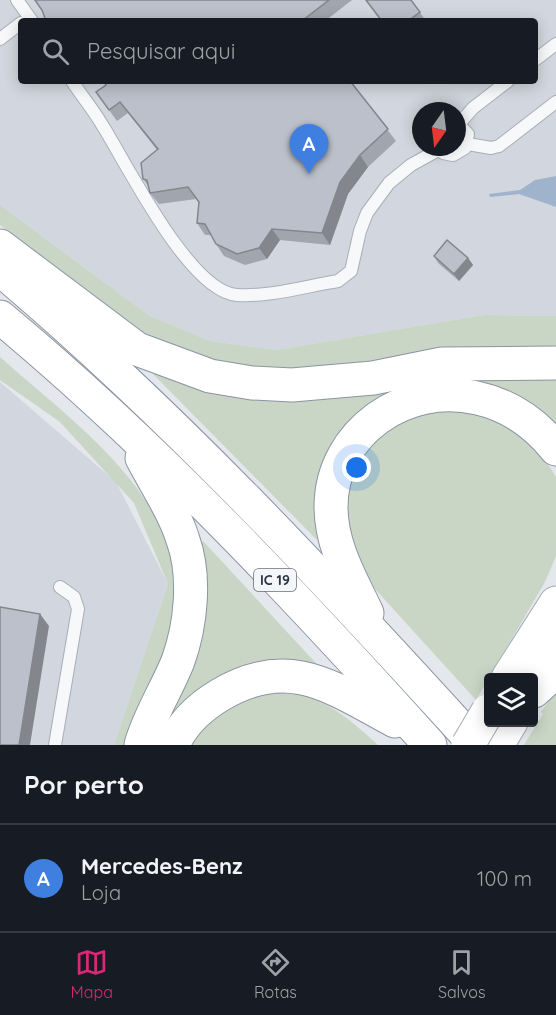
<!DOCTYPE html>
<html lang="pt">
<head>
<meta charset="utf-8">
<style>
	:root { --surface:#171b24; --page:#20242c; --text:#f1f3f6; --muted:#9ea1a6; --line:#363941; --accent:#db2777 }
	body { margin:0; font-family:Quicksand,sans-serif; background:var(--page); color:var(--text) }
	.controls { position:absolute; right:18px; bottom:18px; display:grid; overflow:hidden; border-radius:6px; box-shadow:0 3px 15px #0003 }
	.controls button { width:54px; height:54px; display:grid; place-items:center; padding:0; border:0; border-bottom:2px solid var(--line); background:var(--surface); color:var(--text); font:30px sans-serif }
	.compass { position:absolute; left:412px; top:102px; width:54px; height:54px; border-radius:50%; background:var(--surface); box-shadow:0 3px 15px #0003; rotate:194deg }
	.you { position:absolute; left:357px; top:468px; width:21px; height:21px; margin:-15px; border:4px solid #fff; border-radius:50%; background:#1a73e8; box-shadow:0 0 0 9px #1a73e833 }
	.badge { display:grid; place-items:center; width:39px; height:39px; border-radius:50%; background:var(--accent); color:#fff; font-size:20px; font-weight:700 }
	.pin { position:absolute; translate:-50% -50px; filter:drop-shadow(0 2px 3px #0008) }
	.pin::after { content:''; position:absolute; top:32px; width:21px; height:18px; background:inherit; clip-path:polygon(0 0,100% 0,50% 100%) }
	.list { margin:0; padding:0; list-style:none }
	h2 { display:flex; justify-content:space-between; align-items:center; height:78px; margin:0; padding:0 24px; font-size:26px }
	h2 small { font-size:20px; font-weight:400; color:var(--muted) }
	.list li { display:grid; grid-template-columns:39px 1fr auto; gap:18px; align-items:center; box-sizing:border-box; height:108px; padding:0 24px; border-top:2px solid var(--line) }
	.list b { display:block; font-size:22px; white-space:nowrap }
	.list p { margin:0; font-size:20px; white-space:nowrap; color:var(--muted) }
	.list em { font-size:20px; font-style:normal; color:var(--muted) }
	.icon { flex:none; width:33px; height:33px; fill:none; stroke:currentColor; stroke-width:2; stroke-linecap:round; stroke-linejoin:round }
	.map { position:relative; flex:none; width:556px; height:745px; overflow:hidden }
	.search { position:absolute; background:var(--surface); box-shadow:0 3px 15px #0003; left:18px; right:18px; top:18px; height:66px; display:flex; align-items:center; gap:15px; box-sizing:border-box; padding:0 21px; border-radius:6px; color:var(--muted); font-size:22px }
	.sheet { height:186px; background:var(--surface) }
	nav { display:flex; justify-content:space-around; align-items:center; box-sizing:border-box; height:84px; border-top:2px solid var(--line); background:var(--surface); font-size:16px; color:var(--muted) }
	nav a { display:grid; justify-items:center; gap:3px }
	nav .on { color:var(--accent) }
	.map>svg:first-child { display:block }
</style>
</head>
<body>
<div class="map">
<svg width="556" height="745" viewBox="0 0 556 745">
	<rect width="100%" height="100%" fill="#e4e7ec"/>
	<g fill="#d2d6de" fill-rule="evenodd">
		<path d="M0,0H556V316L484,315L276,350L210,341L150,316L0,205ZM21,21H535V81H21ZM421,111H457V147H421Z"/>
		<polygon points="0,382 116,482 168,584 114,745 0,745"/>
	</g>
	<g fill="#c9d6c5">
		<polygon points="0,205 150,316 210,341 276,350 484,315 556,316 556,354 353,371 240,373 136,331 0,225"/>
		<path d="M0,357C70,420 176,492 178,596C178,612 166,659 160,676C152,700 133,721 124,745H114L168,584L134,503L60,422L0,380Z"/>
		<polygon points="150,371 261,398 342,397 450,376 556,377 556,436 546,426 389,396 317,540"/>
		<path d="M437,408L492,415L519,434L546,461L556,477V556L545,582L476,700L365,578C341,528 336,452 392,421C404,414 423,412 437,408Z"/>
		<polygon points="203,541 325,673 305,666 155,745 197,550"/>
		<path d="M288,690C328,700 348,718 378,745H191C217,706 241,693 288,690Z"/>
		<polygon points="556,691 556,745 524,745 543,714 541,712"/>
	</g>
	<polygon fill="#9fb4cc" points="556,176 556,207 519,194 490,197 489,194 520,190 535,180"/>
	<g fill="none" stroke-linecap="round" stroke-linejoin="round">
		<defs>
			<g id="service">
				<polyline points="17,0 32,21"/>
				<polyline points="0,39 21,23"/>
				<polyline points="535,60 556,44"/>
				<path d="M72,81C81,95 92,108 101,123C126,162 189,292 237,295C270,297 306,286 338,281L351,271L360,231L367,213L389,183L411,165L440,149"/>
				<polyline points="459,124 473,108 508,81"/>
				<polyline points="468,144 491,148 499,146 556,102"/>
				<polyline points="438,147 443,153 453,155 465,148 468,134 457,123"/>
				<polyline points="55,745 78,609 74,597 60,587"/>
			</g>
			<g id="primary">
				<polyline points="508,678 556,603"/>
				<polyline points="534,686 556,647"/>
				<polyline points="497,745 511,722"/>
			</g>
			<g id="trunk">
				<polyline points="0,246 137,349 210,376 252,383 292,385 373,378 442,364 556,363"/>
				<path d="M0,269C172,414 325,579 476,745"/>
				<path d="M0,317C155,446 295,595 430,745"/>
				<path d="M367,613C351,579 331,546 331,507C331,432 407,381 477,398C509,405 536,424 556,449"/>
				<polyline points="534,691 556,671"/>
				<path d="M141,745C149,716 167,689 178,661C191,625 196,576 183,540C174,511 156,485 142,458"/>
				<path d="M173,745C182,724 200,707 220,695C289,654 332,687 395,721"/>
			</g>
		</defs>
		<use href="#service" stroke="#a9aeb7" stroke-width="14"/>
		<use href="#primary" stroke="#a3abb8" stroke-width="35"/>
		<use href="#trunk" stroke="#8b94a3" stroke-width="35"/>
		<use href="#service" stroke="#f7f8fa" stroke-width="12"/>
		<use href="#primary" stroke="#fff" stroke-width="33"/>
		<use href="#trunk" stroke="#fff" stroke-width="33"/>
		<defs>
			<polyline id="primary-bridge" points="468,745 488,711"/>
		</defs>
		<use href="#primary-bridge" stroke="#a3abb8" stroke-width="35" stroke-linecap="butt"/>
		<use href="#primary-bridge" stroke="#fff" stroke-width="33"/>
	</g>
	<g fill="#a1a5ae">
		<polygon points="34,0 352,0 325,21 46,21 43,12"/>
		<polygon points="365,0 411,0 426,21 381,21"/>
		<polygon points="102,81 350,81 396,141 368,167 348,194 330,245 280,240 267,259 245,265 224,256 216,244 211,235 205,235 197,223 199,203 196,199 159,204 150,193 149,187 143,179 157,150 128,113 117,121 96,92 106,85"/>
		<polygon points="434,256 468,258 473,265 459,281 438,263"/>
	</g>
	<g fill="#83868d">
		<polygon points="360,155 368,167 348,194 330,245 322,233 340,182"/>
		<polygon points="272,229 280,240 267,259 259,248"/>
		<polygon points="468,258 473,265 459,281 454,274"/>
		<polygon points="40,614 49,626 30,745 19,745"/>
	</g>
	<g fill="#bbc0ca" stroke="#83868d" stroke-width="1.5">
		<polygon points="35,0 329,0 303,20 303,21 46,21 42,10"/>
		<polygon points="366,0 411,0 420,12 408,21 382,21"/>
		<polygon points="104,81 350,81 388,129 360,155 340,182 322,233 272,229 259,248 237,254 216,244 205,224 197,223 199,202 188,187 150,193 147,180 143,179 141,163 158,149 120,102 109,110 96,92 106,85"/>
		<polygon points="447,240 468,258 454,274 434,256"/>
		<polygon points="0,607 40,614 19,745 0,745"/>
	</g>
	<g text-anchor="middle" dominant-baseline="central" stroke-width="4.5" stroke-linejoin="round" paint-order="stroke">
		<rect fill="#f4f6f9" stroke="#676e7b" stroke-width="1.5" x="254" y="569" width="42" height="22" rx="4.5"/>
		<g font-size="14" font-weight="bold" fill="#2b3445">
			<text x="275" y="580">IC 19</text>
		</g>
	</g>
</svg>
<div class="controls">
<button><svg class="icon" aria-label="layers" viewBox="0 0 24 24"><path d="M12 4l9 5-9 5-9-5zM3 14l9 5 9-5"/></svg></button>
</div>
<svg class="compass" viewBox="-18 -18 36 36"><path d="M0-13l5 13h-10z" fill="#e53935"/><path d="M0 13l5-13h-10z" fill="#9ea1a6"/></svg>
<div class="you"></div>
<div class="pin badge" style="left:309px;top:174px;background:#3f7fe0">A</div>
<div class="search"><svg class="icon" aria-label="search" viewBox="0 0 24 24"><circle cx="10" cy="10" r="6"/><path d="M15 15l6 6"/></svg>Pesquisar aqui</div>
</div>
<section class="sheet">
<h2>Por perto<small></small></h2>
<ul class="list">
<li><span class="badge" style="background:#3f7fe0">A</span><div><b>Mercedes-Benz</b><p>Loja</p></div><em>100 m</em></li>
</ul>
</section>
<nav>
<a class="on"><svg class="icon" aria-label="map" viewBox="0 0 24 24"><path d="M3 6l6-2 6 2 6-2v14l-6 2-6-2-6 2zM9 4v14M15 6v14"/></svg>Mapa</a>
<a><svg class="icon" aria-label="directions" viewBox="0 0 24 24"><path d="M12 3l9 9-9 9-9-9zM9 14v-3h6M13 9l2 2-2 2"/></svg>Rotas</a>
<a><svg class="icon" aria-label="saved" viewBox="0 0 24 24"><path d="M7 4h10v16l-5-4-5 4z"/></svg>Salvos</a>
</nav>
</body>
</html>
